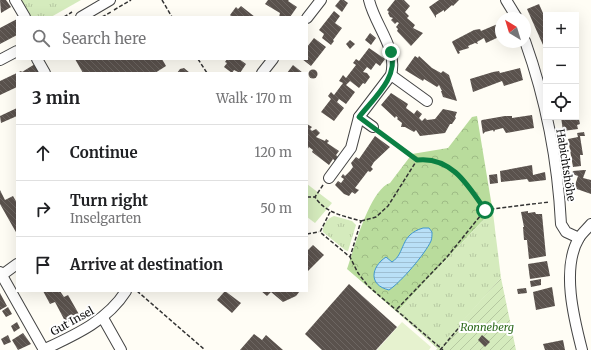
<!DOCTYPE html>
<html lang="en">
<head>
<meta charset="utf-8">
<style>
	:root { --surface:#fff; --page:#f6f6f6; --text:#202124; --muted:#757577; --line:#e0e0e0 }
	body { margin:0; font-family:Merriweather,serif; background:var(--page); color:var(--text) }
	.controls { position:absolute; right:12px; top:12px; display:grid; overflow:hidden; border-radius:0px; box-shadow:0 4px 16px #0002 }
	.controls button { width:36px; height:36px; display:grid; place-items:center; padding:0; border:0; border-bottom:1px solid var(--line); background:var(--surface); color:var(--text); font:20px sans-serif }
	.compass { position:absolute; left:495px; top:12px; width:36px; height:36px; border-radius:50%; background:var(--surface); box-shadow:0 4px 16px #0002; rotate:322deg }
	.stop { position:absolute; width:12px; height:12px; margin:-9px; border:3px solid #0b8043; border-radius:50%; background:#fff }
	.stop.end { background:#0b8043; border-color:#fff; box-shadow:0 1px 4px #0008 }
	.list { margin:0; padding:0; list-style:none }
	h2 { display:flex; justify-content:space-between; align-items:center; height:52px; margin:0; padding:0 16px; font-size:17px }
	h2 small { font-size:13px; font-weight:400; color:var(--muted) }
	.list li { display:grid; grid-template-columns:26px 1fr auto; gap:12px; align-items:center; box-sizing:border-box; height:56px; padding:0 16px; border-top:1px solid var(--line) }
	.list b { display:block; font-size:15px; white-space:nowrap }
	.list p { margin:0; font-size:13px; white-space:nowrap; color:var(--muted) }
	.list em { font-size:13px; font-style:normal; color:var(--muted) }
	.icon { flex:none; width:22px; height:22px; fill:none; stroke:currentColor; stroke-width:2; stroke-linecap:round; stroke-linejoin:round }
	.map { position:relative; flex:none; width:591px; height:350px; overflow:hidden }
	.search { position:absolute; background:var(--surface); box-shadow:0 4px 16px #0002; left:16px; top:16px; width:292px; height:44px; display:flex; align-items:center; gap:10px; box-sizing:border-box; padding:0 14px; border-radius:0px; color:var(--muted); font-size:15px }
	.panel { position:absolute; background:var(--surface); box-shadow:0 4px 16px #0002; left:16px; top:72px; width:292px; height:220px; border-radius:0px }
	.map>svg:first-child { display:block }
</style>
</head>
<body>
<div class="map">
<svg width="591" height="350" viewBox="0 0 591 350">
	<defs>
		<pattern id="forest-crowns" width="20" height="18" patternUnits="userSpaceOnUse"><rect width="20" height="18" fill="#b9dc9c"/><path d="M2 6a3 3 0 1 1 6 0M12 15a3 3 0 1 1 6 0" fill="none" stroke="#9ebc85"/></pattern>
		<pattern id="park-tufts" width="24" height="20" patternUnits="userSpaceOnUse"><rect width="24" height="20" fill="#d5ebbd"/><path d="M3 7l-1-3M5 7V3M7 7l1-3M15 17l-1-3M17 17v-4M19 17l1-3" fill="none" stroke="#b6c8a1"/></pattern>
		<pattern id="garden-furrows" width="10" height="10" patternUnits="userSpaceOnUse"><rect width="10" height="10" fill="#d5ebbd"/><path d="M-1 1l2-2M0 10L10 0M9 11l2-2" fill="none" stroke="#b6c8a1"/></pattern>
		<pattern id="water-rules" width="6" height="5" patternUnits="userSpaceOnUse"><rect width="6" height="5" fill="#b9e0f7"/><path d="M0 2.5h6" fill="none" stroke="#9ebfd3"/></pattern>
		<pattern id="building-back-hatch" width="6" height="6" patternUnits="userSpaceOnUse"><rect width="6" height="6" fill="#5a524d"/><path d="M-1 5l2 2M0 0l6 6M5-1l2 2" fill="none" stroke="#6d6662"/></pattern>
	</defs>
	<rect width="100%" height="100%" fill="#fffdf5"/>
	<polygon fill="#d5ebbd" points="307,184 332,203 315,223 307,217"/>
	<path fill="url(#forest-crowns)" d="M477,116L493,213L486,217L397,312L347,269C354,249 370,189 390,183L412,154L448,148L472,117Z"/>
	<g fill="url(#park-tufts)">
		<polygon points="18,0 81,0 51,17 28,17"/>
		<polygon points="493,213 501,278 438,349 397,312 486,217"/>
		<path d="M334,216L352,221L356,225L348,251L345,250L323,232C322,225 328,218 334,216Z"/>
	</g>
	<polygon fill="url(#garden-furrows)" points="501,278 516,350 436,350"/>
	<polygon fill="#e6f2cf" points="402,322 431,347 429,350 377,350"/>
	<path fill="url(#water-rules)" stroke="#3f96cf" d="M423,228H429L432,232C432,235 432,238 431,241C425,254 401,282 389,290C368,285 371,267 386,257L392,262C406,253 399,235 423,228Z"/>
	<g fill="url(#building-back-hatch)">
		<polygon points="0,0 6,0 11,7 1,13"/>
		<polygon points="268,0 289,0 288,1 297,7 290,17 279,17 280,13 265,4"/>
		<polygon points="340,0 344,0 348,3 342,12 335,6"/>
		<polygon points="395,0 404,0 410,6 405,12 409,16 407,18 415,25 413,28 423,33 411,46 397,31 398,29 396,27 399,23 397,22 395,24 391,20 393,18 390,17 388,13 389,12 387,10"/>
		<polygon points="439,0 459,0 453,6 452,5 444,12 444,10 436,15 436,18 429,7"/>
		<polygon points="539,4 546,20 546,44 543,45 527,9"/>
		<polygon points="241,6 255,17 232,17 230,15 236,7 238,9"/>
		<polygon points="334,11 340,16 335,23 342,28 333,40 334,41 331,45 322,38 324,34 319,30"/>
		<polygon points="17,19 17,35 0,44 0,28"/>
		<polygon points="500,23 501,36 486,43 484,38 477,42 478,44 475,43 468,46 469,48 459,51 460,53 458,54 452,42 453,41 474,30 480,29 481,31"/>
		<polygon points="370,33 376,38 371,45 365,40"/>
		<polygon points="314,38 326,47 311,66 302,59 307,59 307,47"/>
		<polygon points="350,40 355,44 350,49 346,44"/>
		<polygon points="369,48 385,59 380,66 376,63 371,70 367,67 363,72 367,73 370,77 365,84 363,83 359,88 350,81 346,85 355,92 346,104 339,99 337,102 344,108 334,121 321,112 331,99 328,96 331,92 334,95 343,83 339,81 343,75 346,78 356,65 353,63 356,59 359,61"/>
		<polygon points="415,56 418,58 419,56 432,68 441,73 443,71 449,75 457,101 443,97 441,91 442,91 439,85 437,87 424,79 423,81 405,70"/>
		<polygon points="75,59 162,59 166,66 155,73 83,73"/>
		<polygon points="227,59 239,59 246,64 240,73 234,70 232,73 224,67 227,63 225,62"/>
		<polygon points="35,64 40,73 17,73 17,87 0,95 0,81 21,71 22,72"/>
		<polygon points="293,65 303,73 287,73"/>
		<polygon points="184,68 190,73 177,73 180,69"/>
		<polygon points="520,68 523,80 504,86 502,81 473,92 470,79 493,72 499,71 500,73"/>
		<circle cx="313" cy="74" r="4.5"/>
		<polygon points="391,93 408,104 406,108 414,114 417,110 422,114 419,118 422,121 425,118 427,120 435,119 443,109 457,112 455,117 456,118 452,124 450,124 445,133 420,136 416,130 414,132 405,127 401,127 402,123 397,119 398,118 396,116 395,118 381,105"/>
		<polygon points="576,106 580,124 577,125 578,129 563,131 561,117 576,117"/>
		<polygon points="17,108 17,116 1,123 0,116"/>
		<polygon points="532,115 534,128 506,133 503,128 495,130 494,132 493,130 485,132 483,134 481,121 482,120 505,116 512,116 512,118"/>
		<polygon points="307,124 312,127 310,129 312,131 316,129 320,133 316,137 325,141 326,139 329,141 327,143 339,151 336,155 338,157 335,161 333,159 329,165 312,152 313,150 309,147 307,150"/>
		<polygon points="584,132 585,136 580,136 583,155 580,155 581,166 573,167 568,139 578,137 577,133"/>
		<polygon points="375,136 390,147 374,162 371,167 373,169 370,172 368,171 355,188 359,190 355,194 352,192 349,196 344,194 335,185 338,181 341,183 344,179 341,177 343,174 345,176 350,171 353,167 351,163 356,157 359,159"/>
		<polygon points="532,165 533,175 545,172 546,180 529,182 527,179 501,182 500,171"/>
		<polygon points="584,170 586,170 583,178 591,180 591,194 574,188 578,176 572,174 573,171"/>
		<polygon points="497,174 498,183 490,184 489,175"/>
		<polygon points="0,190 5,200 13,196 17,203 17,234 0,204"/>
		<polygon points="528,211 528,213 535,212 536,214 542,214 546,256 529,259 527,240 524,240 523,227 524,227 521,212"/>
		<polygon points="313,245 324,255 307,272 307,251"/>
		<polygon points="547,261 550,276 530,279 528,264"/>
		<polygon points="541,279 541,285 531,287 530,281"/>
		<polygon points="349,284 397,327 376,350 322,350 305,334"/>
		<polygon points="552,287 555,306 536,310 533,292"/>
		<polygon points="526,288 527,293 518,294 517,289"/>
		<polygon points="43,291 60,291 64,297 68,295 80,316 66,323 55,302 50,304"/>
		<polygon points="225,291 241,303 232,313 217,300"/>
		<polygon points="261,291 300,291 296,296 283,302 271,292 267,296"/>
		<polygon points="0,293 7,306 0,310"/>
		<polygon points="8,307 12,314 6,317 2,311"/>
		<polygon points="17,322 20,328 14,332 11,326"/>
		<polygon points="23,333 31,344 18,350 12,340"/>
		<polygon points="254,334 262,340 266,335 283,350 240,350"/>
		<polygon points="8,335 11,342 4,345 1,339"/>
		<polygon points="482,335 490,342 485,347 478,340"/>
		<polygon points="563,340 565,350 545,350 543,344"/>
	</g>
	<g fill="none" stroke-linecap="round" stroke-linejoin="round">
		<defs>
			<g id="minor">
				<polyline points="15,0 25,17"/>
				<polyline points="506,0 517,18"/>
				<polyline points="81,17 110,0"/>
				<polyline points="307,18 321,0"/>
				<path d="M525,41C546,100 558,163 561,224L566,232L579,238"/>
				<polyline points="37,59 45,73"/>
				<polyline points="0,60 17,51"/>
				<polyline points="262,73 273,59"/>
				<polyline points="391,75 427,101"/>
				<polyline points="359,117 373,127"/>
				<path d="M329,178L351,148L359,117L391,75C398,48 375,26 369,0"/>
				<polyline points="0,272 44,350"/>
				<polyline points="2,275 17,264"/>
				<polyline points="103,318 121,350"/>
				<path d="M43,350C75,335 107,321 126,291"/>
				<path d="M582,350C574,319 561,268 579,238C582,233 587,229 591,224"/>
			</g>
		</defs>
		<use href="#minor" stroke="#444" stroke-width="12"/>
		<g stroke="#333" stroke-width="1.5" stroke-dasharray="4 2" stroke-linecap="butt">
			<polyline points="162,0 172,17"/>
			<polyline points="114,10 131,0"/>
			<polyline points="64,17 72,12"/>
			<polyline points="102,17 111,12"/>
			<polyline points="198,59 207,73"/>
			<path d="M380,133L417,160C451,156 468,184 485,210"/>
			<path d="M323,185L315,197C325,213 344,216 361,221L350,257"/>
			<polyline points="307,197 315,197"/>
			<polyline points="330,212 320,232 350,257 358,273 368,286 443,350"/>
			<polyline points="361,221 376,217 388,206 417,160"/>
			<polyline points="307,234 319,232"/>
			<polyline points="137,291 205,350"/>
			<polyline points="397,309 447,257 485,210 549,202"/>
			<polyline points="440,350 462,324"/>
		</g>
		<use href="#minor" stroke="#fff" stroke-width="10"/>
	</g>
	<g fill="none" stroke-linecap="round" stroke-linejoin="round">
		<path stroke="#0b8043" stroke-width="5" d="M391,52C399,77 374,98 359,117L417,160C451,156 468,185 485,210"/>
	</g>
	<g text-anchor="middle" dominant-baseline="central" stroke-width="4" stroke-linejoin="round" paint-order="stroke">
		<g font-size="11" fill="#111" stroke="#fff">
			<text transform="translate(566 165) rotate(81)">Habichtshöhe</text>
			<text transform="translate(72 321) rotate(-29)">Gut Insel</text>
		</g>
		<g font-size="11" font-style="italic" fill="#2f6b1f" stroke="#fff">
			<text x="487" y="327">Ronneberg</text>
		</g>
	</g>
</svg>
<div class="controls">
<button>+</button>
<button>−</button>
<button><svg class="icon" aria-label="locate" viewBox="0 0 24 24"><circle cx="12" cy="12" r="6"/><path d="M12 2v4M12 18v4M2 12h4M18 12h4"/></svg></button>
</div>
<svg class="compass" viewBox="-18 -18 36 36"><path d="M0-13l5 13h-10z" fill="#e53935"/><path d="M0 13l5-13h-10z" fill="#757577"/></svg>
<div class="stop" style="left:485px;top:210px"></div>
<div class="stop end" style="left:391px;top:52px"></div>
<div class="search"><svg class="icon" aria-label="search" viewBox="0 0 24 24"><circle cx="10" cy="10" r="6"/><path d="M15 15l6 6"/></svg>Search here</div>
<section class="panel">
<h2>3 min<small>Walk · 170 m</small></h2>
<ul class="list">
<li><svg class="icon" aria-label="ahead" viewBox="0 0 24 24"><path d="M12 20V5M6 11l6-6 6 6"/></svg><div><b>Continue</b></div><em>120 m</em></li>
<li><svg class="icon" aria-label="right" viewBox="0 0 24 24"><path d="M7 20v-9h11M14 6l5 5-5 5"/></svg><div><b>Turn right</b><p>Inselgarten</p></div><em>50 m</em></li>
<li><svg class="icon" aria-label="arrive" viewBox="0 0 24 24"><path d="M6 21V4h12l-3 4 3 4H6"/></svg><div><b>Arrive at destination</b></div></li>
</ul>
</section>
</div>
</body>
</html>
